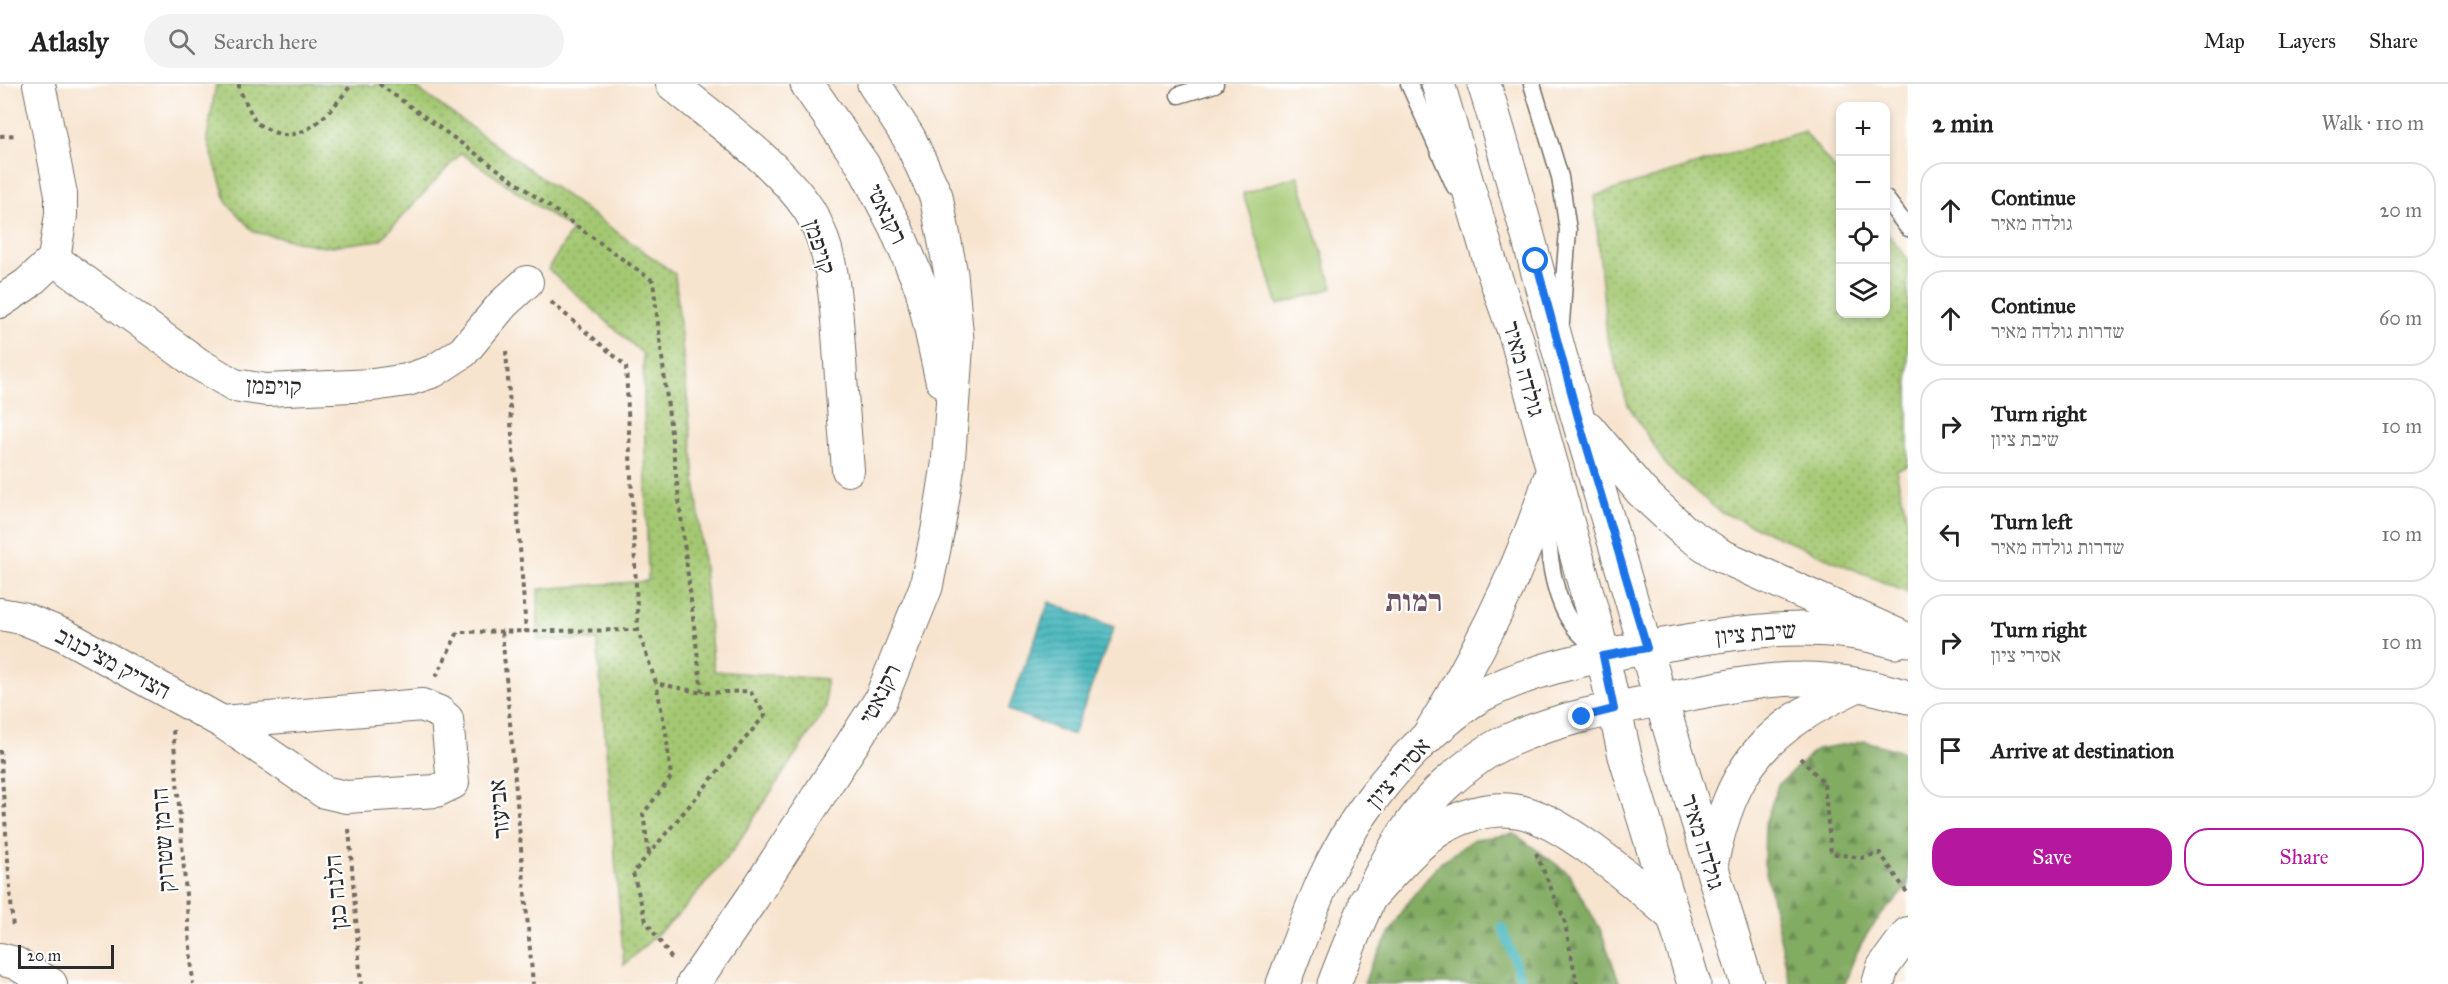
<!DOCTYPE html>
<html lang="en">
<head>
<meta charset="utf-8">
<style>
	:root { --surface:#fff; --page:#f2f2f2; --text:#222; --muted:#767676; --line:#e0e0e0; --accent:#b5179e }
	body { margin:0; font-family:"IM FELL Great Primer","Frank Ruhl Libre",serif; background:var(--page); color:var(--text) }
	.controls { position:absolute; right:18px; top:18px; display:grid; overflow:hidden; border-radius:12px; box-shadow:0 3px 9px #0003 }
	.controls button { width:54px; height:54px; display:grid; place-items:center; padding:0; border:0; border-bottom:2px solid var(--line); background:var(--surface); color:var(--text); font:30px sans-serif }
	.scale { position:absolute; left:18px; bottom:15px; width:96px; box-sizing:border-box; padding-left:6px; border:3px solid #2b2b2b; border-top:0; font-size:16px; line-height:21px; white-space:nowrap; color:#2b2b2b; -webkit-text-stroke:4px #fff; paint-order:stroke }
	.stop { position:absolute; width:18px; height:18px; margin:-14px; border:4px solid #1a73e8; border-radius:50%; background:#fff }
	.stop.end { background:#1a73e8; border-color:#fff; box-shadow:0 2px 6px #0008 }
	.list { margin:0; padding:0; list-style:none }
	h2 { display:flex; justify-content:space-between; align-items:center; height:78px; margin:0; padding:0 24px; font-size:26px }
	h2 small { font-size:20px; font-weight:400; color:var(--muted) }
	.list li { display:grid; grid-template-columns:39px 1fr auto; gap:18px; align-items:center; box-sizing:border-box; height:96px; margin:0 12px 12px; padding:0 12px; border:2px solid var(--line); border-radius:24px }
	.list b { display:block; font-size:22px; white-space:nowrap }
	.list p { margin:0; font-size:20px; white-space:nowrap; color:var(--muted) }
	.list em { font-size:20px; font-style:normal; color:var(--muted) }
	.actions { display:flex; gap:12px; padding:18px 24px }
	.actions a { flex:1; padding:14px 0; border:2px solid var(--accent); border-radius:24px; text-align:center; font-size:21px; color:var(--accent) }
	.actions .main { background:var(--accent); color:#fff }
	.icon { flex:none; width:33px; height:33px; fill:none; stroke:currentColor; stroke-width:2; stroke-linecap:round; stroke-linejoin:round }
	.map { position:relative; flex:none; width:1908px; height:900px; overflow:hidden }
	header { display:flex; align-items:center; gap:36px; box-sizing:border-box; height:84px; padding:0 30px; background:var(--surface); border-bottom:2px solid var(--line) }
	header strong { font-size:28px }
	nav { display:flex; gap:33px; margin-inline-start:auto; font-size:21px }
	.search { width:420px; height:54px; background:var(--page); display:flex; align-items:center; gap:15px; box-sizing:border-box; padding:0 21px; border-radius:33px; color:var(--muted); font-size:22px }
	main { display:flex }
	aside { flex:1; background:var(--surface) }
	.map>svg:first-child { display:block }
</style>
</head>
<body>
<header>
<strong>Atlasly</strong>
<div class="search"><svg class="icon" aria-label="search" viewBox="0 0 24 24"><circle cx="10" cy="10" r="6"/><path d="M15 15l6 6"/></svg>Search here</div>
<nav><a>Map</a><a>Layers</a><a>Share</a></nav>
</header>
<main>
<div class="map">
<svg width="1908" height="900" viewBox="0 0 1908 900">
	<defs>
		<pattern id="grass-dots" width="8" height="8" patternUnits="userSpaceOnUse" patternTransform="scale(1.5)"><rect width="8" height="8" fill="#a4c872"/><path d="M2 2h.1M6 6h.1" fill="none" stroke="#86a35e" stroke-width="1.8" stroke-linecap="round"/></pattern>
		<pattern id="forest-firs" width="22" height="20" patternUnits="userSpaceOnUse" patternTransform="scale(1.5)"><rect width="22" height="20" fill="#83ac64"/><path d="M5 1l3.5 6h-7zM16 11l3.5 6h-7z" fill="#6b8c53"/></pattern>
		<pattern id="water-rules" width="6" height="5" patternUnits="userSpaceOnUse" patternTransform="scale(1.5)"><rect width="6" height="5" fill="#48b8be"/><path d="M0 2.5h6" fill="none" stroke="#3c969b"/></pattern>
	</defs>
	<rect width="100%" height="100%" fill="#fff"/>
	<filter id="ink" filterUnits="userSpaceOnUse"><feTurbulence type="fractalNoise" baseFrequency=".0167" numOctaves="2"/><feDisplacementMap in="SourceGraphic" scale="12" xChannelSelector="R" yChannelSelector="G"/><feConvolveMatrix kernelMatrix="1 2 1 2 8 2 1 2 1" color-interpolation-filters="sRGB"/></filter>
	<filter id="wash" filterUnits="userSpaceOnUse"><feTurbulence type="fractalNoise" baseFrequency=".008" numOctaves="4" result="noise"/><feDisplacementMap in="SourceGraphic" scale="24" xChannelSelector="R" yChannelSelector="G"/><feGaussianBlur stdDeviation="1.35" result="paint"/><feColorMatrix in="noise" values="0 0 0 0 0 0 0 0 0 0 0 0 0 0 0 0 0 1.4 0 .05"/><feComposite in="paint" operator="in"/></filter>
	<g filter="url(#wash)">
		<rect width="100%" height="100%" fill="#f7e4cf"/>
		<g fill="url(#grass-dots)" stroke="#687a4e" stroke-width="1.5">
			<polygon points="216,0 368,0 373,3 375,0 411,0 675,190 714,587 826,595 826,624 731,769 682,827 624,881 597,556 538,556 538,505 648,497 643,270 548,185 572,146 461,69 380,156 324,163 254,148 227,119 207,54"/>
			<polygon points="1804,47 1840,92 1840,230 1886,230 1886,148 1908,175 1908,382 1896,386 1908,439 1908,509 1719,427 1667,383 1628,321 1607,253 1594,112"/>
		</g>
		<g fill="url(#forest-firs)" stroke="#576c48" stroke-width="1.5">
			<path d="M1865,657L1908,669V803C1875,835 1858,856 1845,900H1790L1764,779L1765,740L1778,701L1817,665Z"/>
			<polygon points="1515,750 1568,789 1600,845 1620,900 1364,900 1371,881 1408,818 1439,780 1474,755"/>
		</g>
		<polygon fill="#a4c872" stroke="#687a4e" stroke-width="1.5" points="1298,92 1333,204 1278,221 1243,109"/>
		<polygon fill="url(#water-rules)" stroke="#3a7274" stroke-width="1.5" points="1049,518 1114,543 1073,651 1008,626"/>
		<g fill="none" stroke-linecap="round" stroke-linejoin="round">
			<polyline stroke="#48b8be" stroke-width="9" points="1502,843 1523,900"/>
		</g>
	</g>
	<g filter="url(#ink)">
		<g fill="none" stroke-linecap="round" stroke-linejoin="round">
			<defs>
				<g id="lane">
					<polyline points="1409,0 1455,103"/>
					<polyline points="1532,0 1560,93 1568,146 1561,238"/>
					<polyline points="1179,11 1215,0"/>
					<polyline points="1886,115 1908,144"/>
					<path d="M1547,427C1547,463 1552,517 1576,545C1582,552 1589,558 1596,565"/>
				</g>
				<g id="street">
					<path d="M672,0C715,36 778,79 809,126C836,169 836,228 840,277C842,313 845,350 848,386"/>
					<polyline points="54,175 197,279 234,301 266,306 373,301 407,296 434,287 463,268 503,220 527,198"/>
					<polyline points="0,218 27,200 54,175 61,131 61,110 39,0"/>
					<polyline points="0,530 22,534 64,551 222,638 324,708 346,713 436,707 453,699 447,635 439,628 422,621 222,638"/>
					<polyline points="0,875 15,879 51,900"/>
					<polyline points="1878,900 1883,883 1908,849"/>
				</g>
				<g id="secondary">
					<polyline points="807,0 863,81 895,142 922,205 942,296"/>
					<polyline points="693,900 753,813 880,617 926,503 938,445 948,381 957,256 951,190 936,112 909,54 874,0"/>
					<path d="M1283,900C1296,866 1308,832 1323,798C1348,741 1389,687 1435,646C1450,634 1465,620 1482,611C1542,580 1610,570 1675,559C1748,546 1822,536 1895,558"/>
					<path d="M1334,900C1360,832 1391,750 1446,700C1464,684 1484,668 1505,658C1559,633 1622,623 1680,612C1719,604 1761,595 1801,595C1837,594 1874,603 1908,613"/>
				</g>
				<g id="primary">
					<polyline points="1438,0 1492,184 1517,256 1595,538 1625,672 1694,900"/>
					<path d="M1484,0C1519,110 1545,221 1577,331C1632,521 1689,711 1747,900"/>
					<polyline points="1588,344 1641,407 1684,447 1720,471 1908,556"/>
					<path d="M1427,654C1480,568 1523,481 1553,385"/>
					<path d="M1711,781C1732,679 1766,644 1858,601"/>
					<path d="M1366,817C1391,791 1414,760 1445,742C1467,730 1491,723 1516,727C1562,733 1638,802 1674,833"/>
				</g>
			</defs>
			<use href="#lane" stroke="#726c64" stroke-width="19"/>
			<use href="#street" stroke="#726c64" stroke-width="34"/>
			<use href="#secondary" stroke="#726c64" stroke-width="35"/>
			<use href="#primary" stroke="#726c64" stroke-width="35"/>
			<g stroke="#726c64" stroke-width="4" stroke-dasharray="4.5 4.5" stroke-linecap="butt">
				<path d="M239,0V5L256,39C264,43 278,52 287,51C316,49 335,21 352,0"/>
				<polyline points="379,0 653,197 702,609 750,607 765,631 633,789 646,837 672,875"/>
				<polyline points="0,52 17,51"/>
				<polyline points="551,218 626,282 638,546 656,599 702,609"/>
				<polyline points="506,267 526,548"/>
				<polyline points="502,548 533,900"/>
				<polyline points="436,593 458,548 638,546"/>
				<polyline points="173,646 193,900"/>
				<polyline points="0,666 13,845"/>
				<polyline points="1800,674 1824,699 1831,769 1861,774 1880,769 1908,810"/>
				<polyline points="349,745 361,900"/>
				<polyline points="649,769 643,730 671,693 666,649 656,599"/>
				<polyline points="1536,769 1564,835 1577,900"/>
			</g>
			<use href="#lane" stroke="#fff" stroke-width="16"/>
			<use href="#street" stroke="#fff" stroke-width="32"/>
			<use href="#secondary" stroke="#fff" stroke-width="33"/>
			<use href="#primary" stroke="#fff" stroke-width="33"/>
		</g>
	</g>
	<g fill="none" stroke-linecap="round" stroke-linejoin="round" filter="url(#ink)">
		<polyline stroke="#1a73e8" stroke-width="8" points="1536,177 1577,330 1647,564 1603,572 1614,625 1582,633"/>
	</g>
	<g text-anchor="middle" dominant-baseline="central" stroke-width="4.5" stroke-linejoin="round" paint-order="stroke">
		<g font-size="24" fill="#2b2b2b" stroke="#fff">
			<text transform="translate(887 130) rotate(64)">רקנאטי</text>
			<text transform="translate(820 163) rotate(72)">קויפמן</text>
			<text transform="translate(1524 285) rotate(74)">גולדה מאיר</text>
			<text transform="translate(274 302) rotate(2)">קויפמן</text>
			<text transform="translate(1756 549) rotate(-5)">שיבת ציון</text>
			<text transform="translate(113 579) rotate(28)">הצדיק מצ'כנוב</text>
			<text transform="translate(880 610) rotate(-63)">רקנאטי</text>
			<text transform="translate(1398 689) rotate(-49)">אסירי ציון</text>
			<text transform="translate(499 725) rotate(-95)">אביעזר</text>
			<text transform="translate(163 756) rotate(-94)">הרמן שטרוק</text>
			<text transform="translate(1703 758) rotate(73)">גולדה מאיר</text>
			<text transform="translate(336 808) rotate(-95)">הלנה כגן</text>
		</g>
		<g font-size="30" font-weight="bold" fill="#6a5164" stroke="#fff">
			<text x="1414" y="517">רמות</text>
		</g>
	</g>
</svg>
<div class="controls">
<button>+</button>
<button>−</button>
<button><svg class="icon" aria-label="locate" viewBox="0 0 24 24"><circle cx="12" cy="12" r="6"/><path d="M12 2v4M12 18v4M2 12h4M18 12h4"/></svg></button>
<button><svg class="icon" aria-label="layers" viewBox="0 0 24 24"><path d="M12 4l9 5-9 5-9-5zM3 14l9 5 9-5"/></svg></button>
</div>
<div class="scale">20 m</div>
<div class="stop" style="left:1536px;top:177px"></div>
<div class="stop end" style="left:1582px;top:633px"></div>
</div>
<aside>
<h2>2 min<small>Walk · 110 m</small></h2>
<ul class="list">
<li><svg class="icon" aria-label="ahead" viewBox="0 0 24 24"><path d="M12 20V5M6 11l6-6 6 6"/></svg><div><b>Continue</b><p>גולדה מאיר</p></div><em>20 m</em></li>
<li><svg class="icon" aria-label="ahead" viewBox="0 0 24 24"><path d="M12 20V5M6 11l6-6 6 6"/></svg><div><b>Continue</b><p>שדרות גולדה מאיר</p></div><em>60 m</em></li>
<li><svg class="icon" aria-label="right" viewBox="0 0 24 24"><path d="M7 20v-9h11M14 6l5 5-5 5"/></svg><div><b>Turn right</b><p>שיבת ציון</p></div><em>10 m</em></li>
<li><svg class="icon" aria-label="left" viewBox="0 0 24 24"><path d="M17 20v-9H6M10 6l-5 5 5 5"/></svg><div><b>Turn left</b><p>שדרות גולדה מאיר</p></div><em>10 m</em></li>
<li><svg class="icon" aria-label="right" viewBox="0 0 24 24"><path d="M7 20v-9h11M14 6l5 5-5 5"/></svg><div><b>Turn right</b><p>אסירי ציון</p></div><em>10 m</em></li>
<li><svg class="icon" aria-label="arrive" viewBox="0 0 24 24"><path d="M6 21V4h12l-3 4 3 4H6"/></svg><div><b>Arrive at destination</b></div></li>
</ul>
<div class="actions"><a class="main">Save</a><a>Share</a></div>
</aside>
</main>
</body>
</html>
